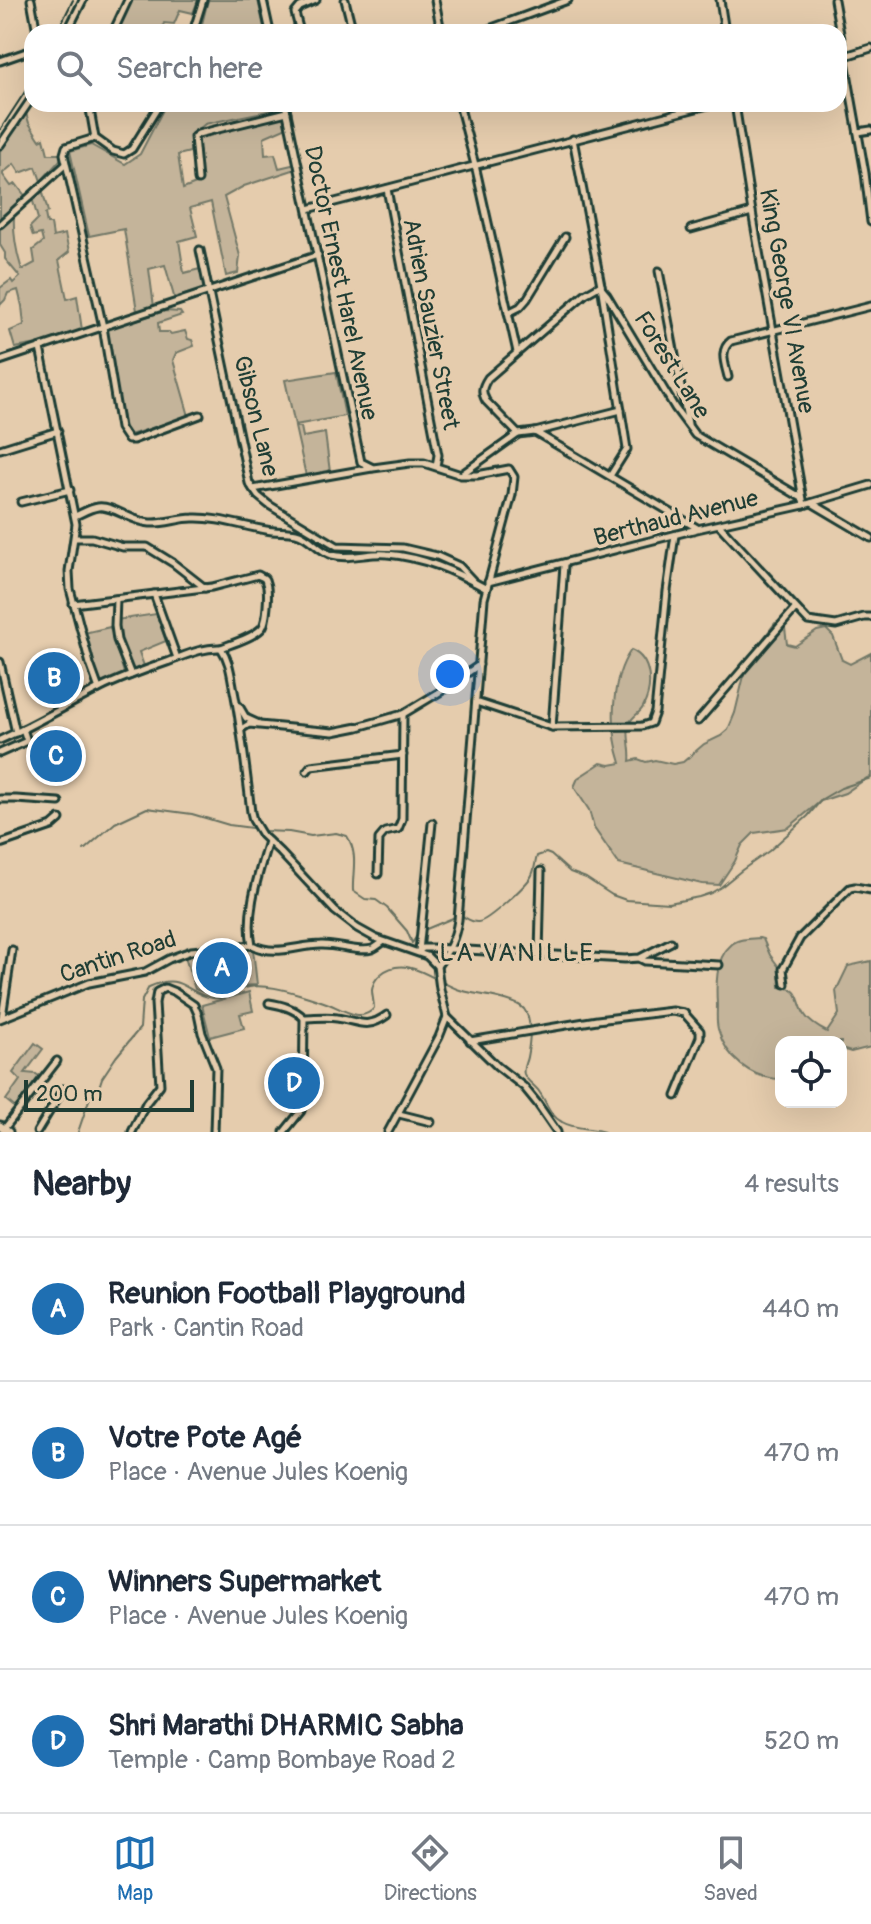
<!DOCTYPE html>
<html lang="en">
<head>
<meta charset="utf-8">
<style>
	:root { --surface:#fff; --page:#f2f2f3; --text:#1f2937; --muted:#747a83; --line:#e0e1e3; --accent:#1f6fb2 }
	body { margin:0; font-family:Pangolin,sans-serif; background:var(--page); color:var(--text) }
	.controls { position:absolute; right:24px; bottom:24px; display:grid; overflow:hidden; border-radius:16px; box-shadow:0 8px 32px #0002 }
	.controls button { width:72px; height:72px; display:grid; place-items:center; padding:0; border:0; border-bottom:2px solid var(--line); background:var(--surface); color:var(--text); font:40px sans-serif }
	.scale { position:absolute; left:24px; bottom:20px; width:170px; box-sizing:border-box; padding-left:8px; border:4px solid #1f3d34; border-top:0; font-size:22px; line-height:28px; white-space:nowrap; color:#1f3d34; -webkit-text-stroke:6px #e5ccad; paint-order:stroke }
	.you { position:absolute; left:450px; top:674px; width:28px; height:28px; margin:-20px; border:6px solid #fff; border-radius:50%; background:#1a73e8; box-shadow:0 0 0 12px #1a73e833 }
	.badge { display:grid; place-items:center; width:52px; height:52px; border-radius:50%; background:var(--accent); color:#fff; font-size:26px; font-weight:700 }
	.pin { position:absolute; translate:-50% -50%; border:4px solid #fff; box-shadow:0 2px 8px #0006 }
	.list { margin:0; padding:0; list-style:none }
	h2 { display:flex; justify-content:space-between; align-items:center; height:104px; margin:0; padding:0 32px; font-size:34px }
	h2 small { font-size:26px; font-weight:400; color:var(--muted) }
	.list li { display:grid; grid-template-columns:52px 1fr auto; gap:24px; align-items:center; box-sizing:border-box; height:144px; padding:0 32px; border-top:2px solid var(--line) }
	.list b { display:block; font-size:30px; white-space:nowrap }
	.list p { margin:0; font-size:26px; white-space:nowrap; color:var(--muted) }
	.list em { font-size:26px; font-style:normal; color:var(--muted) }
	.icon { flex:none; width:44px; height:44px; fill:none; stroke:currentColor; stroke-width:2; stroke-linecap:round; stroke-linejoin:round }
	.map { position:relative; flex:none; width:871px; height:1132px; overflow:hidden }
	.search { position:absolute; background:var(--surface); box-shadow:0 8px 32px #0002; left:24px; right:24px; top:24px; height:88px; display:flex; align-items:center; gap:20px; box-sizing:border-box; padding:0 28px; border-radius:24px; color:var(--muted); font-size:30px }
	.sheet { height:680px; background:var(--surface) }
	nav { display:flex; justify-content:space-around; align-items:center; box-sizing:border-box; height:112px; border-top:2px solid var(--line); background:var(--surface); font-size:22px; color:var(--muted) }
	nav a { display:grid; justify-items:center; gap:4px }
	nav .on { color:var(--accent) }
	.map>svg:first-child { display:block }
</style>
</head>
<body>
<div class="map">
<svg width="871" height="1132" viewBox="0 0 871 1132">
	<rect width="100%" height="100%" fill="#e5ccad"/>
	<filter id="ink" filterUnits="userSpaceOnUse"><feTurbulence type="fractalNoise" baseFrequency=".0125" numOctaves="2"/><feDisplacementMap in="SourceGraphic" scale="16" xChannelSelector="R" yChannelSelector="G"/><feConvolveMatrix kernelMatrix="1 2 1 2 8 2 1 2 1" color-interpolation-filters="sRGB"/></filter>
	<g filter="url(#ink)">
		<g fill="#c4b49a" stroke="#727867" stroke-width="2">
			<polygon points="132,0 198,0 193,13 180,10 174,24 164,23 161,32 117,32"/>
			<polygon points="208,0 258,0 265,32 200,32"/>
			<polygon points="166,104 281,104 282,108 205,124 190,137 190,152 178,155 183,189 201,182 196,138 285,114 287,127 264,137 265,155 275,154 279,168 296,164 296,169 244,186 224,197 240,256 238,273 226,276 211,202 190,208 197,236 179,241 184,273 200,269 204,289 175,300 165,265 149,269 154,307 137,311 124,229 89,236 70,151 91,145 125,164 140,154"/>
			<polygon points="26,113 29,123 40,140 44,138 48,154 60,154 61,159 41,181 36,167 20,173 14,164 3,173 3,175 11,186 16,184 26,197 0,220 0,147"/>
			<path d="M42,189L48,212L45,214L47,224H51L53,237L65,234L69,252L59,260L67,299L77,296L82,330L38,344L15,348L10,331L24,325L22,306L18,290L8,293L5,300L0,305V288L11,280L13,283L20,277L5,259V253L0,245V229L14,216C13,235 16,251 22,270L35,263L33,250L43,242L41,234L33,236L30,227L38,219L32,198Z"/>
			<polygon points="165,311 180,312 182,315 158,323 159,332 169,332 171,334 185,331 188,339 192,340 194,346 176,353 173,360 189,416 130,435 125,428 113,372 106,329"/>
			<polygon points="336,372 345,416 295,425 285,380"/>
			<polygon points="295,427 301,427 303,437 325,433 330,472 306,476"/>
			<polygon points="156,614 166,641 139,652 144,666 131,671 118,638 116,620"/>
			<path d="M784,620L787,644L795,646L817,631L826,629L833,636L842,660L850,664L871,653V777L867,778L845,793L821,801L788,828L754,833L742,845L735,861L719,885L702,884L619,864L594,828L589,810L574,787L578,778L601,763L610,765L621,763C610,730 610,680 631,650C652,659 653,688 643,707C640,713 633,716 630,722C625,731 632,749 630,761L638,759L646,762L655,760L673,764L683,762L704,744L721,736L728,730L735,713L748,659L775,623Z"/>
			<polygon points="110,627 124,673 99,686 84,633"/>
			<path d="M759,938L763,939L770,955L779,967L780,987C802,988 796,1001 805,1015C810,1023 819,1028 827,1032L839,1014L836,991L848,966L871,961V1047L851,1052L841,1049V1042H781V1079C751,1079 726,1058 718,1029C716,1021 717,1013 717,1005C716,987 715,959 730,946C737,938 749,939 759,938Z"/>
			<polygon points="246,947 253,949 257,985 239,986 210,995 195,989 185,957 192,953"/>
			<polygon points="249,992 253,1011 240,1014 244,1028 210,1037 202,1005"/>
			<polygon points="35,1043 43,1049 25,1073 36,1074 42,1078 18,1110 6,1100 20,1080 13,1073"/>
		</g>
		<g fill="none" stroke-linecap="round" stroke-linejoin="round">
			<g stroke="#677160" stroke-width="2">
				<path d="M264,831L289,832L311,836L336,833L347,836C359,855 352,871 353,891L365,899L376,900L387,908L407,931L412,943L419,933"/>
				<polyline points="84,850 115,823 147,808 192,814 229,825 252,828"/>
				<path d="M424,930L460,915C465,917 472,923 478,922C487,922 528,884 532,875C535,869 535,862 537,856L546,853L551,855L570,872L586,878L612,895L626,900L669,903L699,897L711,893L721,887L742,870L769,851L808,816L822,799L841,788L871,778"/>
				<path d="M78,1132L89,1100L99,1087L102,1078L116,1057L140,1028L142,1000L149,987C183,971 185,994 213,998C227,1000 236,989 249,987C264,984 285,990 299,994C309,997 319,1000 329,1004C343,1010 362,1023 374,1008C374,1002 372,996 372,990C373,983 376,978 381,974C406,953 435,982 460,990C475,995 515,998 524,1009C533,1021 530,1042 527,1057C526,1063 522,1068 524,1074C527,1082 536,1086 540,1093C547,1103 550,1116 562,1122C574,1129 591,1128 604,1132"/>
			</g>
			<defs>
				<g id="minor">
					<polyline points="31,0 37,32"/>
					<polyline points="263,0 270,32"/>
					<polyline points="345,0 353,32"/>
					<polyline points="435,0 441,32"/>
					<polyline points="720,0 725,32"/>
					<polyline points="834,0 865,173 871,222"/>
					<polyline points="67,32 83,0"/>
					<polyline points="113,32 128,0"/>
					<polyline points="193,32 203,0"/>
					<polyline points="300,32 295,13 300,7 316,0"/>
					<polyline points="481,32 568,0"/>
					<polyline points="839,58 871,48"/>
					<polyline points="0,61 32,50"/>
					<polyline points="89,104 95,138 113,151 124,154 132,149 160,104"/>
					<path d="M285,104L361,462L373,468L410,463H424L461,475H477L509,469L514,477L512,495L484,599L458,920C455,939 449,951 437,966"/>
					<polyline points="459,104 475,165 517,352"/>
					<polyline points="735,104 752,212 804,505"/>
					<polyline points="858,132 871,130"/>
					<polyline points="95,138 66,147 64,154 103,327 120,428 128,440 133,440 200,415"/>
					<polyline points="573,139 601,285 627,449 610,476"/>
					<polyline points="0,145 32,98"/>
					<polyline points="198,180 194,137 198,134 287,112"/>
					<polyline points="387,189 438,455 436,466"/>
					<polyline points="308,209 712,104"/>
					<polyline points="0,224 66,164"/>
					<polyline points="691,229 752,212"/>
					<polyline points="200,250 249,483 258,496 269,505 337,546 403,548 437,556 459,566 474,582"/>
					<polyline points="659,271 688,424"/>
					<polyline points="602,289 607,295 675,408 695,435 802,498"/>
					<polyline points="508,313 520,307 527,299 565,237"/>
					<polyline points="40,348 76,524 69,571 70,589 90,664 99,689"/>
					<polyline points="0,361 318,255"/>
					<path d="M728,377C725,364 719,350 731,341L871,306"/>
					<polyline points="535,432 621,410"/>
					<polyline points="518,434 535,432 697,528"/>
					<polyline points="0,449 58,431"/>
					<path d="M462,474L518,434L486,401C481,392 482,387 488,378L585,294L601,285"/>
					<polyline points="253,489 372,468"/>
					<polyline points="21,502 70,490"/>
					<polyline points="812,503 871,538"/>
					<path d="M75,516C82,513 90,508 98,507C113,505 132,522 150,523C165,524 179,518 193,518C217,517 242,526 266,530C276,532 286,531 296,533C310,536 318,551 332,555C350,560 369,552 387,554C423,557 454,571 485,588"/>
					<polyline points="719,525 808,621 836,625 864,617 871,617"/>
					<polyline points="75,538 92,538 123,547 147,547 173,563 205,588"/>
					<polyline points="488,582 697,529 804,505 871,485"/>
					<polyline points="154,594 177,658"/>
					<polyline points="116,599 115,626 117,640 131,675"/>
					<path d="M73,604L212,587L258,575C263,578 265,577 266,583C269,591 267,622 262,628C252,638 234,643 221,648"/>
					<polyline points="0,662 16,733"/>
					<polyline points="476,702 552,727 642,726 651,723 655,712 667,591 675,535"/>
					<polyline points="239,706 246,718 257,723"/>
					<polyline points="698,721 795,609"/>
					<polyline points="552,727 564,565"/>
					<polyline points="241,729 249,724 333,732 358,727 403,714 443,690 479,665"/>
					<path d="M0,740C34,725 65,706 99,689C121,678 144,670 167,662C184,656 202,647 221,648C230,661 231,676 234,691C242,731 246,771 251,812L253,820L262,835L280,852L335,911L357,928L375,938L427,956L437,966L440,989L447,1017L439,1037L388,1132"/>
					<polyline points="0,753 27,741 23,729"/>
					<polyline points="307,771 311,766 403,755"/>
					<polyline points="0,799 16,799 59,802"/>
					<path d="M268,841C259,873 245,912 252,945C276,957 297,945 321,945C336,944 358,953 372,949C375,948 380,944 383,942"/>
					<polyline points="0,844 52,826 60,819"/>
					<polyline points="378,874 379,839 385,832 398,829 402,819 403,714"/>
					<polyline points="419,951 432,823"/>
					<polyline points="418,952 423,948 433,948 625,959 640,958 671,942"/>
					<polyline points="539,955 541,871"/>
					<polyline points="641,959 645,961 719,965"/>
					<polyline points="785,984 783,969 800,938 850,888 855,887 871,890"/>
					<path d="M269,1003C281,1005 294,1008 304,1018L303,1103L301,1111L284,1132"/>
					<polyline points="2,1017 12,950"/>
					<polyline points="447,1017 497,1066 524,1087 537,1103 557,1132"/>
					<path d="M304,1018C315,1018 326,1016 337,1018C358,1021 367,1030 387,1015"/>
					<polyline points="0,1019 89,983 145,972 169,959 191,951 252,945"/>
					<polyline points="470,1041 597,1020 672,1011 684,1013 700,1031 700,1037 676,1096"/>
					<polyline points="399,1114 431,1122"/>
					<polyline points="4,1129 57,1061"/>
					<polyline points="37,1132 63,1089"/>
					<polyline points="132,1132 146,1103 160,1085 155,1003 157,992 165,988 175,992 194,1005 198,1014 202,1033 216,1068 214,1132"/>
				</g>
				<polyline id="major" points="0,1126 8,1132"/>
			</defs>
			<use href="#minor" stroke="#1f3d34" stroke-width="11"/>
			<use href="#major" stroke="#1f3d34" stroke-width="13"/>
			<use href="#minor" stroke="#e5ccad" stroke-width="5"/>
			<use href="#major" stroke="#e5ccad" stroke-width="7"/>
			<g stroke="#1f3d34" stroke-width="2">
				<polyline points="57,32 73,0"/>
				<polyline points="0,130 32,81"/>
			</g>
		</g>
	</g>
	<g text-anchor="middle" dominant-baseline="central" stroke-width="7" stroke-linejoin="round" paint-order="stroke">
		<g font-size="24" fill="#1f3d34" stroke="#e5ccad">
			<text transform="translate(341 283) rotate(78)">Doctor Ernest Harel Avenue</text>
			<text transform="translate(787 301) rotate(80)">King George VI Avenue</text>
			<text transform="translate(431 324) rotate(79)">Adrien Sauzier Street</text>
			<text transform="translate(672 365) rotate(58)">Forest Lane</text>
			<text transform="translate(256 416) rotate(76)">Gibson Lane</text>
			<text transform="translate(676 518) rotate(-14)">Berthaud Avenue</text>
			<text transform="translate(118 957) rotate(-18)">Cantin Road</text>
		</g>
		<g font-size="26" letter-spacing="2" fill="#1f3d34" stroke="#e5ccad">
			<text x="517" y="953">LA VANILLE</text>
		</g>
	</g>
</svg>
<div class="controls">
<button><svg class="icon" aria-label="locate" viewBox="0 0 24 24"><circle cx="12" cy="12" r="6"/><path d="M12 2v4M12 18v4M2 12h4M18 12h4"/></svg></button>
</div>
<div class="scale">200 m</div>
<div class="you"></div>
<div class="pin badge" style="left:222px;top:968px">A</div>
<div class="pin badge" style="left:54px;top:678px">B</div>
<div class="pin badge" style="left:56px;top:756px">C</div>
<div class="pin badge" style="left:294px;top:1083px">D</div>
<div class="search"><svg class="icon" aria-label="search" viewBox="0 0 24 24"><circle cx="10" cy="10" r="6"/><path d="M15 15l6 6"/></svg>Search here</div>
</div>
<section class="sheet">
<h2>Nearby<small>4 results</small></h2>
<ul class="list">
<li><span class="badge">A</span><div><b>Reunion Football Playground</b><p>Park · Cantin Road</p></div><em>440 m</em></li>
<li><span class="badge">B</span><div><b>Votre Pote Agé</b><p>Place · Avenue Jules Koenig</p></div><em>470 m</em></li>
<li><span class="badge">C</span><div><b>Winners Supermarket</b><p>Place · Avenue Jules Koenig</p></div><em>470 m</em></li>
<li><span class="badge">D</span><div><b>Shri Marathi DHARMIC Sabha</b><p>Temple · Camp Bombaye Road 2</p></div><em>520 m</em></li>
</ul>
</section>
<nav>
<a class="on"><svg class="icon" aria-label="map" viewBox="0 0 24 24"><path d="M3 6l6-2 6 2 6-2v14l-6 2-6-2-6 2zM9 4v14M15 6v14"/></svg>Map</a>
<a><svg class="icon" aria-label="directions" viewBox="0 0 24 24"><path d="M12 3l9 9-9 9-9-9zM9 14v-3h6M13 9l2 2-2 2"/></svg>Directions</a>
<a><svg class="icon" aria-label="saved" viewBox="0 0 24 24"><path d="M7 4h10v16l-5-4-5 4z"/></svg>Saved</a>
</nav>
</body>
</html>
